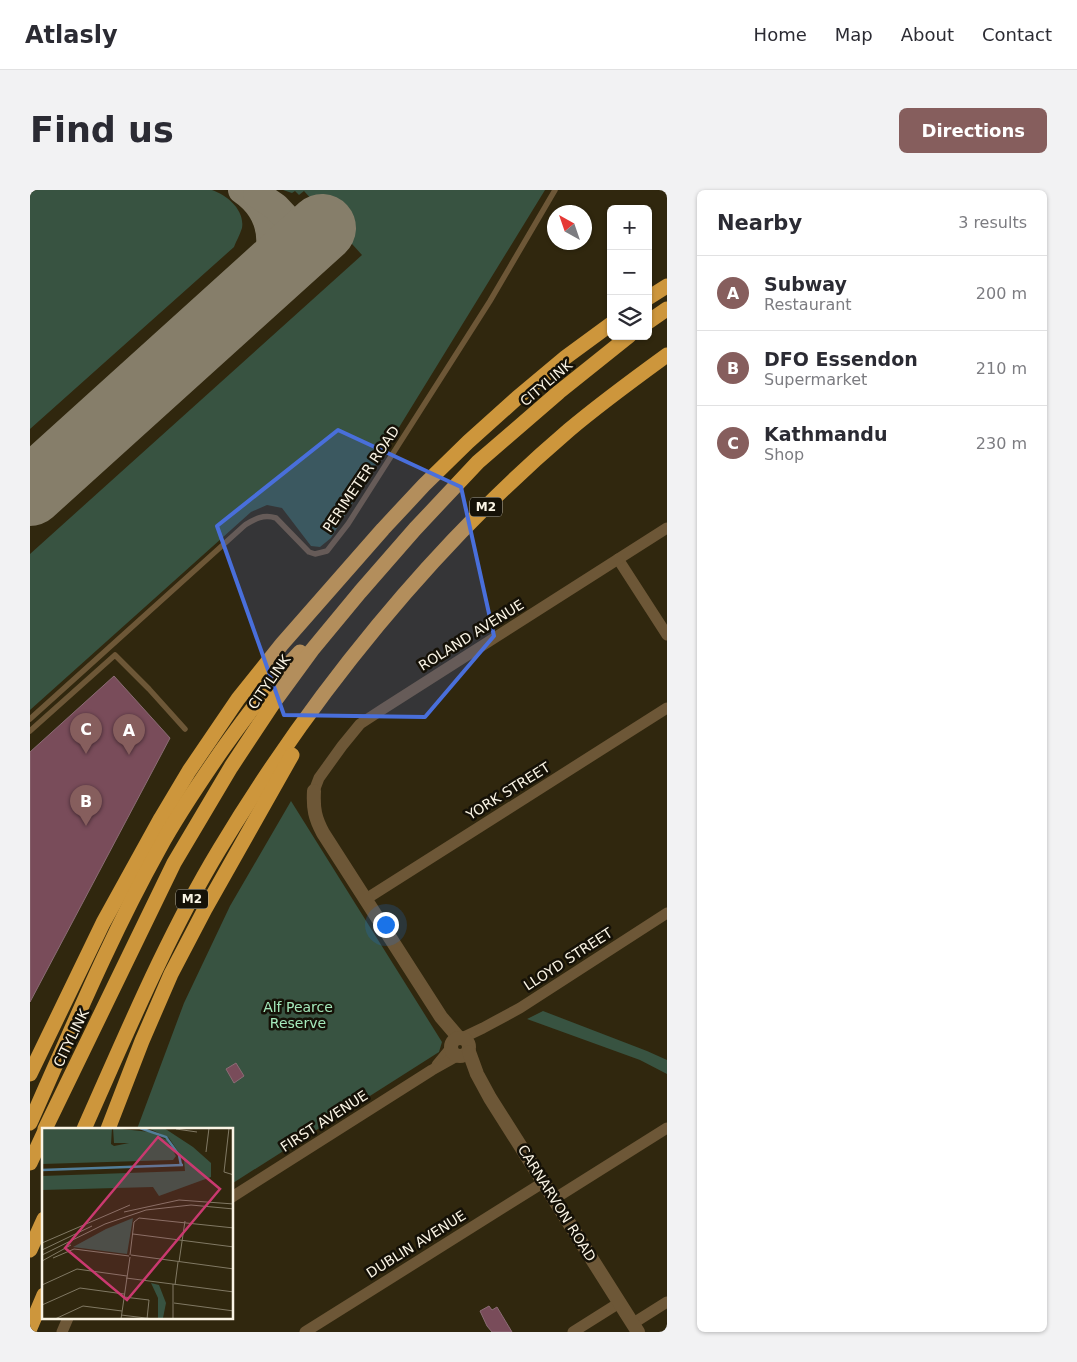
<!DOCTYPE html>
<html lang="en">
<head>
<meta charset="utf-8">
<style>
	:root { --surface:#fff; --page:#f2f2f3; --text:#2b2b33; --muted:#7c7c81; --line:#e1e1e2; --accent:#865e5d }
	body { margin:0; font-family:"DejaVu Sans",sans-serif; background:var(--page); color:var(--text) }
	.controls { position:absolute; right:15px; top:15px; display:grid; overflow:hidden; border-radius:8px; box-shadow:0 1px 4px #0004 }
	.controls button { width:45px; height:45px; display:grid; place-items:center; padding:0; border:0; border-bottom:1px solid var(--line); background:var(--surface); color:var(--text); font:25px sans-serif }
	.compass { position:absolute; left:517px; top:15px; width:45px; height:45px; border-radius:50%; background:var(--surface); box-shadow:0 1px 4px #0004; rotate:320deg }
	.you { position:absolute; left:355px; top:734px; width:18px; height:18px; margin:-12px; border:4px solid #fff; border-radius:50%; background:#1a73e8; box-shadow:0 0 0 8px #1a73e833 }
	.badge { display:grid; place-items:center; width:32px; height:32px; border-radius:50%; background:var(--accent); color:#fff; font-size:16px; font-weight:700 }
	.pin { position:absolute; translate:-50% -41px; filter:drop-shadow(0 1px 2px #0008) }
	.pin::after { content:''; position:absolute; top:26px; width:18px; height:15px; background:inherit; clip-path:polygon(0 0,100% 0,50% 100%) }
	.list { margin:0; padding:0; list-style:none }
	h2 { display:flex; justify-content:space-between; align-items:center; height:65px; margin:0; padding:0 20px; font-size:21px }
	h2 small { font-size:16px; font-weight:400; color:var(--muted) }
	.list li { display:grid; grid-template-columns:32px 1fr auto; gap:15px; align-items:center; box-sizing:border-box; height:75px; padding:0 20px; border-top:1px solid var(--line) }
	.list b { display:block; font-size:19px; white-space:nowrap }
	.list p { margin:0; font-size:16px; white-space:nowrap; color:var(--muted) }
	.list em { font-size:16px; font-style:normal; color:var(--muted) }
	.icon { flex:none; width:28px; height:28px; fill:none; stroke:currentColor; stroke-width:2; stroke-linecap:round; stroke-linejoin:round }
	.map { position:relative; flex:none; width:637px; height:1142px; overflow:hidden; border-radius:8px }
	header { display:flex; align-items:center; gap:30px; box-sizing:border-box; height:70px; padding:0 25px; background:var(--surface); border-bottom:1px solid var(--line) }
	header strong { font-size:24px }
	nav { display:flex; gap:28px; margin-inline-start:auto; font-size:18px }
	.intro { display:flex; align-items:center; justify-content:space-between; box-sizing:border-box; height:120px; padding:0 30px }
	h1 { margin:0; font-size:35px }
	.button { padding:12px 22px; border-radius:8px; background:var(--accent); color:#fff; font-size:18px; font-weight:700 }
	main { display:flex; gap:30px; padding:0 30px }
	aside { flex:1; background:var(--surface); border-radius:8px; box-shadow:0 1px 4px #0004 }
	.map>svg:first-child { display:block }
</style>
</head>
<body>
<header>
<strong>Atlasly</strong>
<nav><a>Home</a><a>Map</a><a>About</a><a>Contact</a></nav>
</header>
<div class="intro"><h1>Find us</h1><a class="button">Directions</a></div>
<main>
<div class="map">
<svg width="637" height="1142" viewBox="0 0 637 1142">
	<rect width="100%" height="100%" fill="#30270e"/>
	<g fill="#385341">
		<path d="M0,0H182C197,5 215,20 212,38C210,45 206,51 204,57L0,239Z"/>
		<polygon points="253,0 515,0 301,348 290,357 281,356 252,318 237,315 221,322 0,520 0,364 332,65 274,1 269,5 265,1 262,3"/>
		<polygon points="261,611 412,852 409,862 203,993 202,939 107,939 154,813 200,716"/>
		<polygon points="513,821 617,861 637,870 637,884 610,870 497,829"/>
	</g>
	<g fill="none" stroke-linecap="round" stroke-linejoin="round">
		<g stroke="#867e6a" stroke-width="28">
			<path d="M212,0C247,24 246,60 229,96"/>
			<polyline points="227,4 246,17 278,51"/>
		</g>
		<polyline stroke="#867e6a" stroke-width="68" points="0,302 292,38"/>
	</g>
	<g fill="#794c5a" stroke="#8b6c75">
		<polygon points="84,486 140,548 0,812 0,562"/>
		<polygon points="206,873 214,886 204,893 196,879"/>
		<polygon points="459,1116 462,1120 467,1117 482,1142 462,1142 457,1136 450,1121"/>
	</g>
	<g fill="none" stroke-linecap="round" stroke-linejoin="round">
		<g stroke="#6d5737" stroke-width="5.5">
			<path d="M0,529L215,335C225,329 233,324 246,328L279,362L285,364L297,361L318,334L460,111L525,0"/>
			<polyline points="0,541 85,465 119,499 155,539"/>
		</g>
		<g stroke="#6d5737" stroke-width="11">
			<polyline points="588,369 637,445"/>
			<polyline points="284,601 289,588 312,556 330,534 353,519 637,338"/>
			<polyline points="336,709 637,518"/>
			<polyline points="432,848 453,838 490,818 637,723"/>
			<polyline points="407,875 421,858"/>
			<polyline points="202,1007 402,880 427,866"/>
			<polyline points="524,1009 637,938"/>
			<polyline points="602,1134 637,1112"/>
			<polyline points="32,1142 38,1128"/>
			<polyline points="275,1142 514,992"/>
			<polyline points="543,1142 589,1113"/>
		</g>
		<g stroke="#6d5737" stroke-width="14">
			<path d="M284,601C283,619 285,628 293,643L411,827L429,848"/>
			<circle cx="430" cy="857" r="9"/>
			<polyline points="439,862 447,884 460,908 608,1142"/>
		</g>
		<g stroke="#cd963c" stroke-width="15">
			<polyline points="618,108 637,96"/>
			<polyline points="618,132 637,119"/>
			<polyline points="0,884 73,733 131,628 159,581 208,509 252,454 353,339 394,295 438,252 487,208 536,167 581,134"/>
			<path d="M0,933C41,841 80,747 129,659C148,624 170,592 192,560C216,526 241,492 270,462"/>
			<polyline points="15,939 144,673 201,577 244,512 282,460 330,402 385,339 448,272 529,202 599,146"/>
			<path d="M54,939C96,845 136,748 189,660C282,505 402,357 539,240C571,213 604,189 637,165"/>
			<polyline points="78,939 112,851 141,784 175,719 262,565"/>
			<polyline points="0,973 14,943"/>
			<polyline points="0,1060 14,1029"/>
			<polyline points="0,1138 14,1105"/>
		</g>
	</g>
	<path fill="#496fdb" fill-opacity="0.2" stroke="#496fdb" stroke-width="4" stroke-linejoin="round" d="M308,240L431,297L464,446L395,527L254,525L187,336Z"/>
	<g text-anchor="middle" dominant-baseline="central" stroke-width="5" stroke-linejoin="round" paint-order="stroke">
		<g fill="#151107" stroke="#b5b0a2" stroke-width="1">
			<rect x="440" y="307.5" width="32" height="19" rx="4"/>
			<rect x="146" y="699.5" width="32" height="19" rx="4"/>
		</g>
		<g font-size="12" font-weight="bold" fill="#faf4e5">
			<text x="456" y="317">M2</text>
			<text x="162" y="709">M2</text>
		</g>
		<g font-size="14" fill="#faf4e5" stroke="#151107">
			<text transform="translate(516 193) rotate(-40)">CITYLINK</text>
			<text transform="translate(331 289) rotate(-56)">PERIMETER ROAD</text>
			<text transform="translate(441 445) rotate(-32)">ROLAND AVENUE</text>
			<text transform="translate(239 492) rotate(-55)">CITYLINK</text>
			<text transform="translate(478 601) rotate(-32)">YORK STREET</text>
			<text transform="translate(538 769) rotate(-33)">LLOYD STREET</text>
			<text transform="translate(41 848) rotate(-64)">CITYLINK</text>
			<text transform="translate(294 931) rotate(-33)">FIRST AVENUE</text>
			<text transform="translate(527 1013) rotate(58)">CARNARVON ROAD</text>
			<text transform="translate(386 1054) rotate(-32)">DUBLIN AVENUE</text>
		</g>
		<g font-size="14" fill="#a4e9bb" stroke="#151107">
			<text x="268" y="817">Alf Pearce<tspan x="268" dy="16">Reserve</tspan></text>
		</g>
	</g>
	<g transform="translate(12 938)">
		<rect width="191" height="191" fill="#30270e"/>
		<path d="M0,0H70L69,16L72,18L87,15H72L71,0L108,4L125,12L134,28L131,32L0,36ZM106,0H122L151,19L169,35V49L117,68L111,59L0,62V48L143,43L142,32L127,10ZM91,90L85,126L31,119L64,101ZM109,155L117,157L124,175L121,190H116V170Z" fill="#385341"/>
		<path fill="none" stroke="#527e99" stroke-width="2.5" d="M98,0L124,9L137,27L139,37M0,42L141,37"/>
		<path fill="none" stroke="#817964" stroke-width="1" d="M187,0L182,44L192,47M134,1L155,4M164,24L167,0M82,84L137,72L192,76M91,106L192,119M0,115L88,77M0,122L50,98M0,127L63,96L104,82L149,77L192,81M88,127L92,94L97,90L192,100M89,127L192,141M11,130L32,121L87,128M0,133L29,117M137,134L143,93M84,150L192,164M0,157L35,141L85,148M133,157L136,134M82,169L107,172L105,191M132,175L192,183M0,177L38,160L82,166M79,187L112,191M13,191L41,178L80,183M79,191L88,129M131,191V156"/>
		<path fill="#ca3970" fill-opacity="0.15" stroke="#ca3970" stroke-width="2.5" d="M116,9L178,61L85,172L23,120Z"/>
		<rect width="191" height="191" fill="none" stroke="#faf4e5" stroke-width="2.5"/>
	</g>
</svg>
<div class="controls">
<button>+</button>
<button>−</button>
<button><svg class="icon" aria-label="layers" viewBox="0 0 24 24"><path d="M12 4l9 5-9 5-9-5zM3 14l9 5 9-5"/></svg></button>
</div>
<svg class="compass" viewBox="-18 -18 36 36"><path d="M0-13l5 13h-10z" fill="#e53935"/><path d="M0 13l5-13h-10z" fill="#7c7c81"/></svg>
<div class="you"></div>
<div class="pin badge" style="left:99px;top:565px">A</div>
<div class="pin badge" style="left:56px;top:636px">B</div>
<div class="pin badge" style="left:56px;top:564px">C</div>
</div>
<aside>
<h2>Nearby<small>3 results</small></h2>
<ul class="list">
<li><span class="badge">A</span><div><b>Subway</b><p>Restaurant</p></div><em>200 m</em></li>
<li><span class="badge">B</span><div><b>DFO Essendon</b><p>Supermarket</p></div><em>210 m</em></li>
<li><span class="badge">C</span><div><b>Kathmandu</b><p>Shop</p></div><em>230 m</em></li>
</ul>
</aside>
</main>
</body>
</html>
